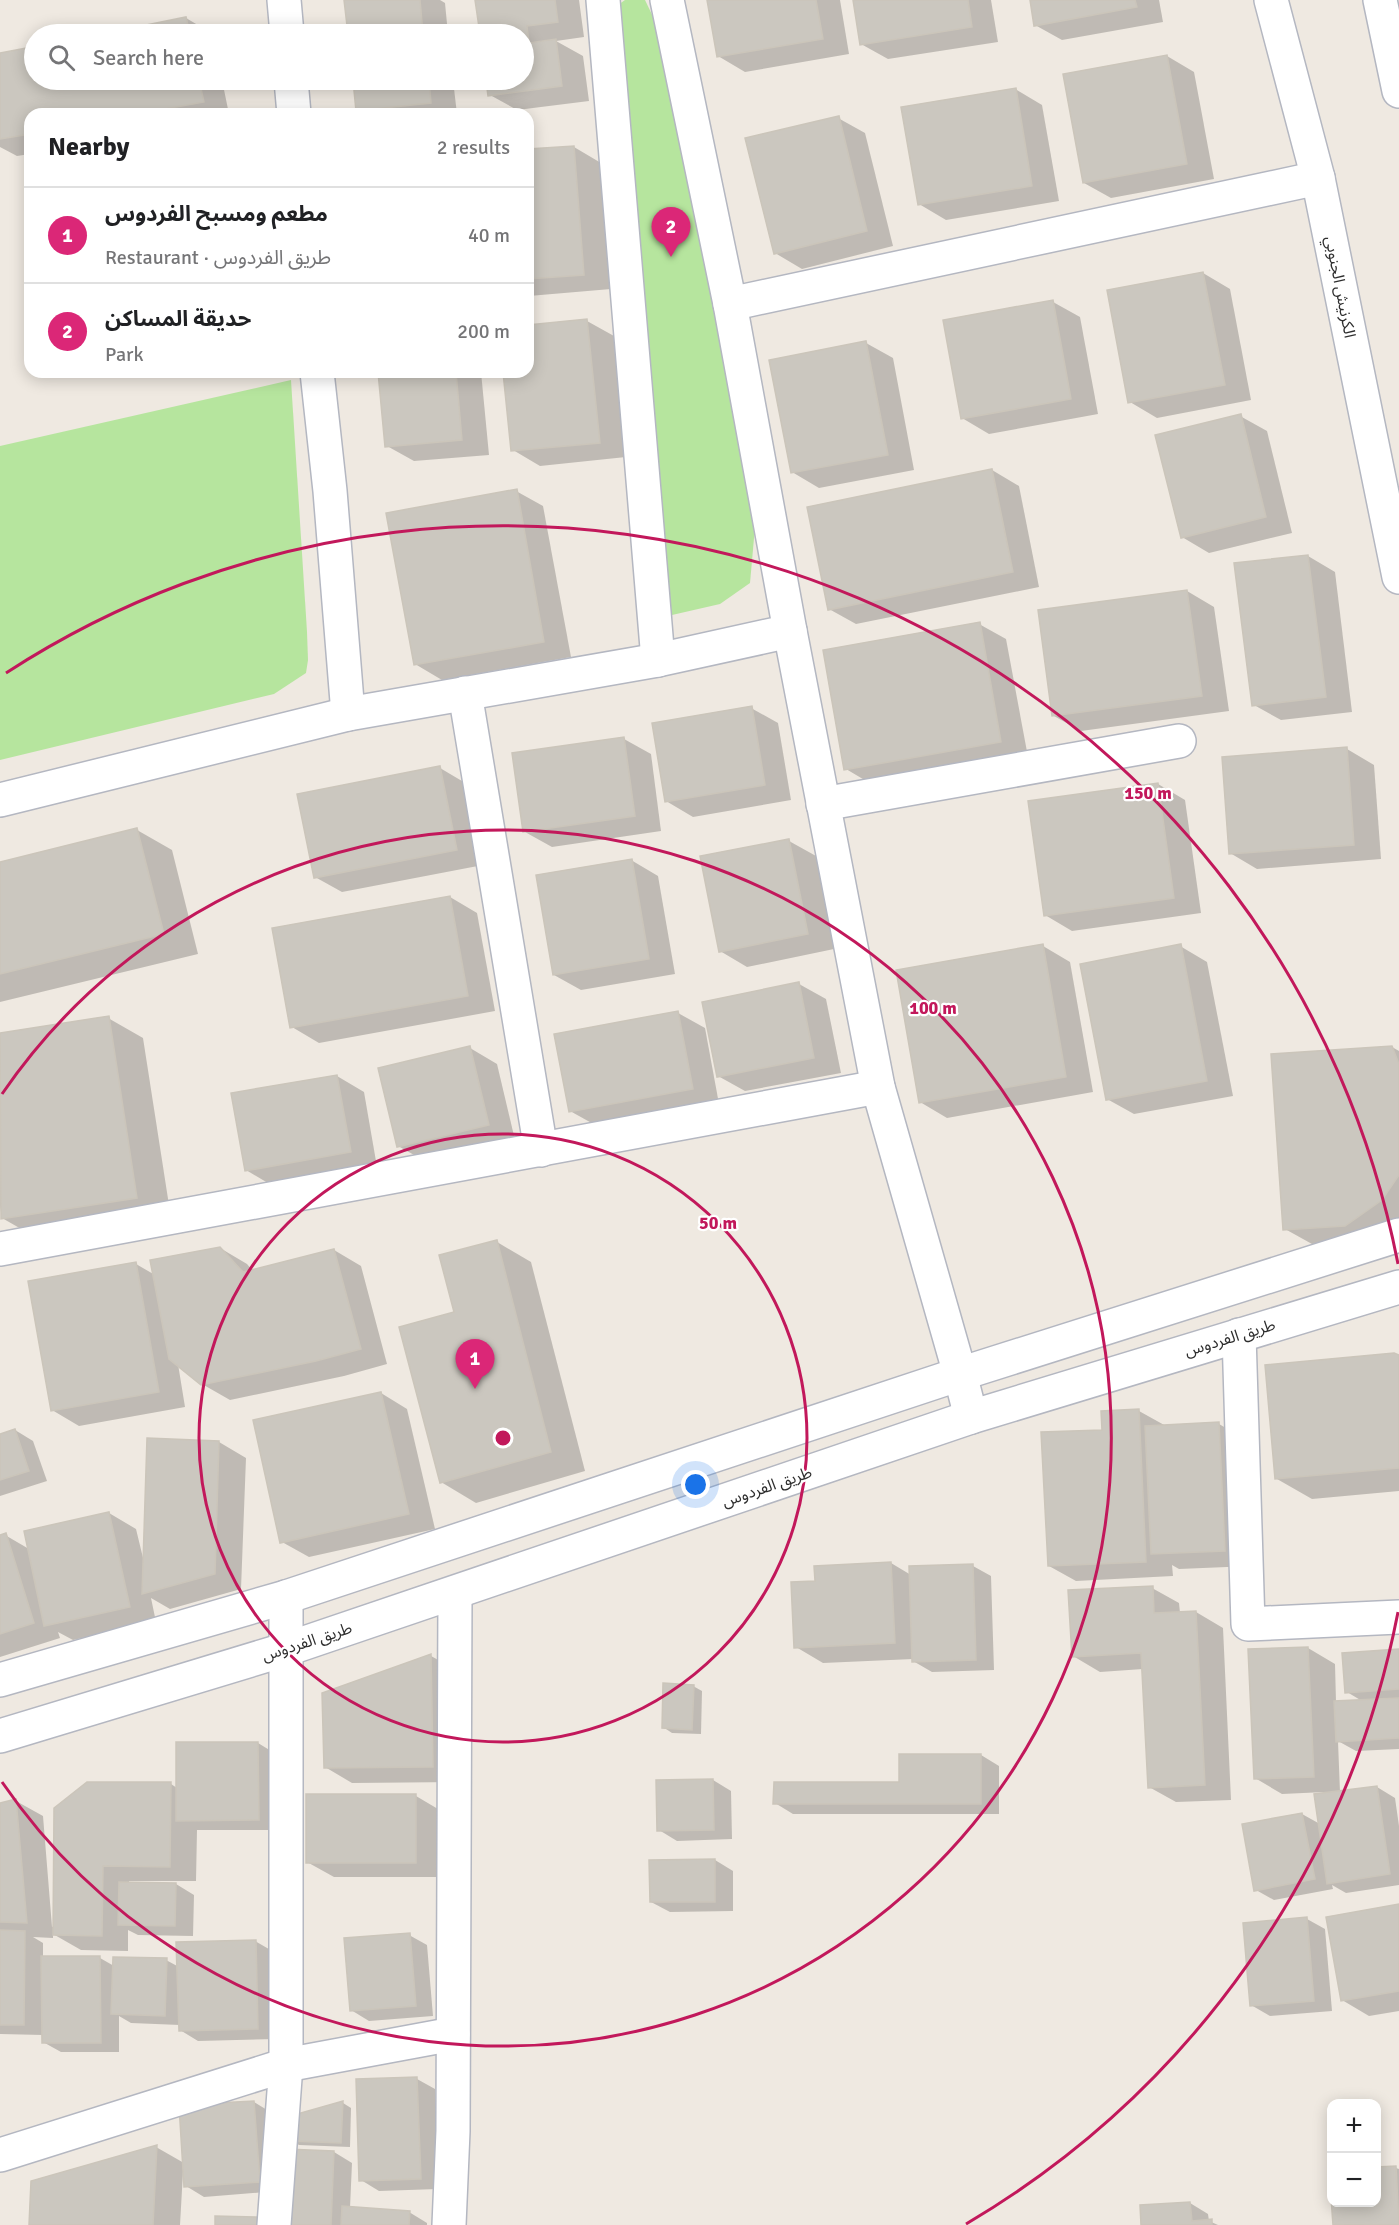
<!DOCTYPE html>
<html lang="en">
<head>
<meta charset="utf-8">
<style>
	:root { --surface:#fff; --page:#f2f2f2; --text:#202124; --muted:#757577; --line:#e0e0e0; --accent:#db2777 }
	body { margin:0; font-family:Signika,"Noto Sans Arabic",sans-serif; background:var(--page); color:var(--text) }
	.controls { position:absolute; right:18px; bottom:18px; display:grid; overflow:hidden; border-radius:12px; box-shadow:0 3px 15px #0003 }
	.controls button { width:54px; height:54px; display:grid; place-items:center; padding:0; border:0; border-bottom:2px solid var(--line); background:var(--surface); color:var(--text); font:30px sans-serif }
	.you { position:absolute; left:696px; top:1485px; width:21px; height:21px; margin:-15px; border:4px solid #fff; border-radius:50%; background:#1a73e8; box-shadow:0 0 0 9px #1a73e833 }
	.badge { display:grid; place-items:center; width:39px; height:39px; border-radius:50%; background:var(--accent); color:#fff; font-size:20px; font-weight:700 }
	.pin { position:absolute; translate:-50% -50px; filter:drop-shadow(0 2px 3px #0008) }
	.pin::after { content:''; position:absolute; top:32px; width:21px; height:18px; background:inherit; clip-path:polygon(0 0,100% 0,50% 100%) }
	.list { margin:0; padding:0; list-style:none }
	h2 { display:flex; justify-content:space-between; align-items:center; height:78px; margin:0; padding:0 24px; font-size:26px }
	h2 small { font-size:20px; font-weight:400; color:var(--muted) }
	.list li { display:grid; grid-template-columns:39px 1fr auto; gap:18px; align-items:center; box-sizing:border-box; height:96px; padding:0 24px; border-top:2px solid var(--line) }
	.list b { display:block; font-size:22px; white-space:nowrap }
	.list p { margin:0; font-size:20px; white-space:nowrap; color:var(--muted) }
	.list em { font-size:20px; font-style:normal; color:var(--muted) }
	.icon { flex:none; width:33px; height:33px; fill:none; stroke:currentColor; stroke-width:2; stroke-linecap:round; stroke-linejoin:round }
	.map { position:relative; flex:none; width:1399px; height:2225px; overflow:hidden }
	.search { position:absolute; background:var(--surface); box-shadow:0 3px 15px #0003; left:24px; top:24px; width:510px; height:66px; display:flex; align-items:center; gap:15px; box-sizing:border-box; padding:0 21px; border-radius:33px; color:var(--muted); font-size:22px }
	.panel { position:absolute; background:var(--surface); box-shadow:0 3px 15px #0003; left:24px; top:108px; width:510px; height:270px; border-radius:18px }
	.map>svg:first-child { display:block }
</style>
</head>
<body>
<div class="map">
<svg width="1399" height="2225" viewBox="0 0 1399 2225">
	<rect width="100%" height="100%" fill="#efe9e1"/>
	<g fill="#b6e59e">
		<polygon points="625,0 645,0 656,23 754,484 755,527 750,583 720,604 672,615 664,575 618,5"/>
		<polygon points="291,380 307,632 308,660 306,673 274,694 0,760 0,446"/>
	</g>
	<g fill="#0003">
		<polygon points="346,0 440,0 445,3 448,34 350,34"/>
		<polygon points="476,0 579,0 584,37 556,41 583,56 589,101 517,110 490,95 488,80 524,80 524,34 481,34"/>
		<polygon points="709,0 840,0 849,54 745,72 718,56"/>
		<polygon points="854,0 991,0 998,42 888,59 861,44"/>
		<polygon points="1031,0 1159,0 1163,22 1062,40 1035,25"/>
		<polygon points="186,18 213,34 108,34"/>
		<polygon points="32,49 34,50 34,80 222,80 229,114 30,114 30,154 17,156 0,147 0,54"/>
		<polygon points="1167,56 1194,72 1214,179 1111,198 1084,183"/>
		<polygon points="354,80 453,80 457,114 365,114 358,110"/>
		<polygon points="1015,89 1042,105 1059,201 946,220 919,204"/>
		<polygon points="838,118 865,133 893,246 802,269 775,253"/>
		<polygon points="574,147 601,163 611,289 529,296 528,151"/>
		<polygon points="1203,273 1230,289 1251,400 1157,418 1130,402"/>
		<polygon points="1053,302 1080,317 1098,414 989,434 962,418"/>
		<polygon points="587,321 614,336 626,457 540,466 513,450 505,372 528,372 528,327"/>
		<polygon points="866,343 893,358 914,470 819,488 792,472"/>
		<polygon points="380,372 481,372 489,455 414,461 387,446"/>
		<polygon points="1240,416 1267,431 1292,533 1209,553 1182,537"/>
		<polygon points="992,470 1019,486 1039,587 856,624 829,609"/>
		<polygon points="516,491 543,506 571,657 442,680 415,664"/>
		<polygon points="1308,556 1335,572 1352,712 1281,720 1254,705"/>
		<polygon points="1187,591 1214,607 1229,711 1081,731 1054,716"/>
		<polygon points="979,624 1006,639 1028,757 873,785 846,769"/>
		<polygon points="751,708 778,723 791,800 693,817 666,801"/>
		<polygon points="624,739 651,754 661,831 552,847 525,832"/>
		<polygon points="1347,749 1374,765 1381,859 1257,869 1230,853"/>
		<polygon points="440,768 467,784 483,865 342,892 315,877"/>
		<polygon points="1158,784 1185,800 1201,913 1072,931 1045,915"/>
		<polygon points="137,830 172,850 198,954 0,1002 0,863"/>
		<polygon points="789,841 816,856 834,949 747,967 720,951"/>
		<polygon points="631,860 658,876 675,974 581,990 554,975"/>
		<polygon points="450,897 477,913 495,1011 319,1043 292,1027"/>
		<polygon points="1043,946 1070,962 1093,1092 947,1118 920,1102"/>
		<polygon points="1180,946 1207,962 1233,1096 1134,1114 1107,1099"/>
		<polygon points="799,984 826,999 841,1073 745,1091 718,1076"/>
		<polygon points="678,1013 705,1028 719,1104 597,1126 570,1111"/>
		<polygon points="108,1018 143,1038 171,1218 37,1238 2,1218 0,1206 0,1034"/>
		<polygon points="1392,1047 1399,1051 1399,1222 1372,1240 1312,1244 1285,1229"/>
		<polygon points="470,1048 497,1064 515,1140 425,1161 398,1146"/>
		<polygon points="337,1076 364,1092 377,1167 273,1186 246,1170"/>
		<polygon points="497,1242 531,1262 585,1471 476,1503 441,1482 456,1313"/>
		<polygon points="220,1248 247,1264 253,1271 334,1250 361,1266 387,1364 344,1376 230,1400 202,1384 178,1364 185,1407 79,1426 52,1410 136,1264 155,1275"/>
		<polygon points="1399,1357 1399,1491 1312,1499 1277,1479"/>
		<polygon points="381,1393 407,1409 435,1529 309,1557 282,1542"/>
		<polygon points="1139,1411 1166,1426 1219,1424 1245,1439 1251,1566 1179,1569 1172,1565 1173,1576 1076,1581 1049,1566 1103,1431"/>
		<polygon points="15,1430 33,1441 47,1481 0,1496 0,1435"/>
		<polygon points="219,1442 246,1458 241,1589 170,1609 151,1598 156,1622 73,1640 58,1632 60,1638 0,1657 0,1537 5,1535 29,1549 109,1513 136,1529 144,1562"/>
		<polygon points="891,1563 911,1575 973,1566 991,1576 994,1670 932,1672 913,1661 913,1659 823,1663 796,1647 816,1583"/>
		<polygon points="1152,1588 1179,1603 1180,1613 1196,1612 1223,1628 1231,1800 1176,1802 1149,1787 1143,1669 1100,1672 1073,1656"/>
		<polygon points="1308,1648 1335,1664 1336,1702 1362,1701 1347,1692 1399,1651 1399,1749 1356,1751 1338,1741 1340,1792 1377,1787 1395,1798 1399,1826 1399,1885 1346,1893 1332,1885 1333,1889 1274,1900 1256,1890 1302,1814 1320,1824 1325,1794 1325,1792 1282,1794 1255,1778"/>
		<polygon points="431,1656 458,1671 459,1782 352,1783 325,1767 324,1694"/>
		<polygon points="693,1686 702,1691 701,1734 672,1733 663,1727"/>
		<polygon points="258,1743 276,1754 276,1830 197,1830 196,1881 129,1881 129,1884 176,1884 194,1895 193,1936 138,1935 128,1930 128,1951 81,1950 53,1934 53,1938 33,1937 43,1943 43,1958 100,1958 114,1966 166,1960 179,1967 255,1941 274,1952 276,2039 198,2041 180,2030 180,2025 131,2023 119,2016 119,2052 61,2052 43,2042 43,2035 0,2034 0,1805 16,1801 43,1816 52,1927 54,1926 56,1809 171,1784 177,1788"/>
		<polygon points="981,1755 999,1766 999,1814 793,1814 775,1803 901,1783"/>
		<polygon points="713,1780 731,1791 732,1839 677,1841 659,1830"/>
		<polygon points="416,1796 443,1812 443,1877 334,1877 307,1862"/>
		<polygon points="715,1860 733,1871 733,1911 670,1912 651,1902 651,1861"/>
		<polygon points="1399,1905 1399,2011 1369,2016 1342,2000"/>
		<polygon points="1307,1919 1325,1929 1332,2011 1270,2016 1251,2005"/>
		<polygon points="409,1935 427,1945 433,2016 369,2021 351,2010"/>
		<polygon points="417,2079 435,2089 438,2189 379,2191 361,2180"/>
		<polygon points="254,2102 272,2113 277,2191 204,2197 186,2186 185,2172 183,2172 180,2225 30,2225 156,2147 184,2163"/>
		<polygon points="343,2103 351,2108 350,2147 299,2145 291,2140"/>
		<polygon points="334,2152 352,2163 350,2208 409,2212 427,2223 427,2225 283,2225"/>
		<polygon points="1396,2168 1399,2169 1399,2225 1334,2225 1376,2202 1376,2169"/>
		<polygon points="1190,2203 1208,2214 1209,2221 1218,2225 1142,2225"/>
	</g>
	<g fill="#cbc7bf" stroke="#cbc5ba" stroke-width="1.5">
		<polygon points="344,0 420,0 423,34 348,34"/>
		<polygon points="475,0 555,0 558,22 527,26 529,43 556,39 562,86 488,96 486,80 524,80 524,34 480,34"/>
		<polygon points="707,0 816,0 823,39 717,57"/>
		<polygon points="853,0 968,0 972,27 860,45"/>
		<polygon points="1030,0 1135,0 1137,7 1034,26"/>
		<polygon points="186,17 190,34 102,34"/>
		<polygon points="32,47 34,80 199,80 204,102 138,114 30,114 30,134 0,139 0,53"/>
		<polygon points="1167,55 1187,164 1083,183 1063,74"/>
		<polygon points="353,80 429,80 431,103 356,111"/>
		<polygon points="1016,88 1032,186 918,205 901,107"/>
		<polygon points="839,116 867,231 774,254 745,138"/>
		<polygon points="574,146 584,275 528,279 528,149"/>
		<polygon points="1203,272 1225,385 1128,403 1107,290"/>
		<polygon points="1053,300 1071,399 961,419 943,320"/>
		<polygon points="587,319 600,443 511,451 503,372 528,372 528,325"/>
		<polygon points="866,341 888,455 791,473 769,360"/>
		<polygon points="378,372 456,372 462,440 385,447"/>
		<polygon points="1241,414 1266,517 1181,538 1155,435"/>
		<polygon points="992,469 1013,572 828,610 807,507"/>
		<polygon points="517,489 544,642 414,665 386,513"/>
		<polygon points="1308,555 1326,697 1252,706 1234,563"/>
		<polygon points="1187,590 1202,696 1052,716 1038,610"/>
		<polygon points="980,622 1001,742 844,770 823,650"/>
		<polygon points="752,706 765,785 665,802 652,723"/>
		<polygon points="624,737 635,816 523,832 512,753"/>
		<polygon points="1347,747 1354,845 1229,854 1222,757"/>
		<polygon points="440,766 457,850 314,878 297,794"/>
		<polygon points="1158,783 1174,898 1044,916 1028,801"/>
		<polygon points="137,828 164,934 0,974 0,862"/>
		<polygon points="789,839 808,934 719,952 700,856"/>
		<polygon points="632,859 649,959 553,975 536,875"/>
		<polygon points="450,896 468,996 290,1028 272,928"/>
		<polygon points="1043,944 1066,1077 919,1103 896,970"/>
		<polygon points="1181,944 1207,1081 1106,1100 1080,964"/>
		<polygon points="799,982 814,1058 717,1077 702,1002"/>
		<polygon points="678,1011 693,1089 569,1112 554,1034"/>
		<polygon points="109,1016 137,1198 1,1219 0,1033"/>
		<polygon points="470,1046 489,1125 397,1147 378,1068"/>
		<polygon points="1392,1046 1399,1064 1399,1175 1382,1200 1345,1226 1283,1230 1271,1054"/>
		<polygon points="337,1075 351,1152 245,1171 231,1093"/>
		<polygon points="497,1240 551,1452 440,1483 399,1327 454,1312 439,1255"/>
		<polygon points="220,1247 243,1272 334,1249 361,1349 316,1361 201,1385 169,1359 150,1260"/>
		<polygon points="136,1262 159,1392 51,1411 28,1281"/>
		<polygon points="1394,1353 1399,1355 1399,1468 1275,1479 1265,1365"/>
		<polygon points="381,1392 409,1514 280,1543 253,1420"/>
		<polygon points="1139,1409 1146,1562 1048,1566 1041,1432 1102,1430 1101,1411"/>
		<polygon points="1219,1422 1225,1551 1151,1554 1145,1426"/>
		<polygon points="15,1429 29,1471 0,1480 0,1434"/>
		<polygon points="147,1438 219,1441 215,1574 142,1594"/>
		<polygon points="109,1512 130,1607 44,1626 24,1531"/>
		<polygon points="6,1533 34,1623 0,1634 0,1535"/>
		<polygon points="891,1562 895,1643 794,1648 791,1582 815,1581 814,1566"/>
		<polygon points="973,1564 976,1660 912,1662 909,1566"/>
		<polygon points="1153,1586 1154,1613 1196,1611 1205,1785 1148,1788 1141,1653 1072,1657 1068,1590"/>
		<polygon points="1308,1647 1314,1777 1254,1779 1248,1649"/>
		<polygon points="1399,1649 1399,1689 1345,1693 1342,1653"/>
		<polygon points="431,1654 433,1767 324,1768 322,1693"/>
		<polygon points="663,1683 694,1685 692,1730 662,1728"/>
		<polygon points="1399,1698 1399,1738 1336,1742 1334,1701"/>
		<polygon points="176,1742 258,1742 259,1820 176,1821"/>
		<polygon points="899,1754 981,1754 981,1804 773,1804 774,1782 899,1782"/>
		<polygon points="713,1779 714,1830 657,1831 656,1780"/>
		<polygon points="87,1782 171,1782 170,1867 103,1866 102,1936 53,1935 54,1808"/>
		<polygon points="1377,1786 1390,1874 1327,1884 1314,1794"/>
		<rect x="306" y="1794" width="110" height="69"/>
		<polygon points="16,1799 27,1923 0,1922 0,1803"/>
		<polygon points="1302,1813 1315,1879 1254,1891 1242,1824"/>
		<polygon points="715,1859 715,1902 650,1902 649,1860"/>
		<polygon points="119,1882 176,1883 175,1926 118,1925"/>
		<polygon points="1399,1904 1399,1991 1341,2001 1326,1917"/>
		<polygon points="1307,1917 1314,2001 1250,2006 1243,1923"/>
		<polygon points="0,1930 25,1931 24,2025 0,2025"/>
		<polygon points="410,1933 416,2006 350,2011 344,1938"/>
		<polygon points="256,1940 258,2029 179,2031 176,1942"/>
		<polygon points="41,1956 100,1956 101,2043 42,2043"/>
		<polygon points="113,1957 167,1958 165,2016 111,2014"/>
		<polygon points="417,2077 421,2179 359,2181 356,2079"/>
		<polygon points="254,2101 260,2182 184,2187 179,2105"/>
		<polygon points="343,2101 341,2143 289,2141 290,2116"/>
		<polygon points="157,2145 153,2225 29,2225 31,2181"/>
		<polygon points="285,2149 334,2151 331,2225 282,2225"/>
		<polygon points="1396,2166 1399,2225 1333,2225 1329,2170 1332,2170 1332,2202 1376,2202 1376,2167"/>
		<polygon points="1190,2202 1192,2221 1212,2219 1212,2225 1141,2225 1140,2205"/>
		<polygon points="342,2206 410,2211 409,2225 341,2225"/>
		<polygon points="215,2216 258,2217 258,2225 215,2225"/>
	</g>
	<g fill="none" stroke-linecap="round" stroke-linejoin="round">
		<defs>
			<g id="minor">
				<polyline points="284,0 287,34"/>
				<polyline points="603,0 658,660"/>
				<polyline points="667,0 730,304 790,631 878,1087 960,1374 971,1417"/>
				<polyline points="291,80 294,114"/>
				<polyline points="730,304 1318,178"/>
				<polyline points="317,372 330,491 348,714"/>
				<polyline points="465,693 541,1150"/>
				<polyline points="0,800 348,714 658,660 790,631"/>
				<polyline points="823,804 1179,741"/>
				<polyline points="0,1249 878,1087"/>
				<polyline points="1239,1335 1248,1624 1399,1617"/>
				<polyline points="0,2155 286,2065 453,2034"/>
				<polyline points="274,2225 286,2065 286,1597"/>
				<polyline points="449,2225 453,2131 455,1593"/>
			</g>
			<g id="tertiary">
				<polyline points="0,1680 286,1597 960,1374 1399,1235"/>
				<polyline points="0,1736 287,1649 971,1417 1399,1287"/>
			</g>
			<g id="secondary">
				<polyline points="1271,0 1318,178 1399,577"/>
				<polyline points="1380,0 1399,91"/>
			</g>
		</defs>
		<use href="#minor" stroke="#b4b7c1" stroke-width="36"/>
		<use href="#tertiary" stroke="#b4b7c1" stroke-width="36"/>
		<use href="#secondary" stroke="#b4b7c1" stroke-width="36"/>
		<use href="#minor" stroke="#fff" stroke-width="33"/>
		<use href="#tertiary" stroke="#fff" stroke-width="33"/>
		<use href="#secondary" stroke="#fff" stroke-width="33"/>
	</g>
	<g fill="none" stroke="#c2185b" stroke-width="3">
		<circle cx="503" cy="1438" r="304"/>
		<path d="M2 1094A608 608 0 1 1 2 1782"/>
		<path d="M1398 1612A912 912 0 0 1 966 2224M6 673A912 912 0 0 1 1398 1264"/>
	</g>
	<g text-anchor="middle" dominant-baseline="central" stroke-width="4.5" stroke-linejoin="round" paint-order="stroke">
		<g font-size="16" fill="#2e2e2e" stroke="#fff">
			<text transform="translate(1340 287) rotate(79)">الكرنيش الجنوبي</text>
			<text transform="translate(1230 1338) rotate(-17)">طريق الفردوس</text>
			<text transform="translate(767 1487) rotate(-19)">طريق الفردوس</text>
			<text transform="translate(307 1642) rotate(-18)">طريق الفردوس</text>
		</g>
	</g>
	<circle cx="503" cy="1438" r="9" fill="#c2185b" stroke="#fff" stroke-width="3"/>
	<g font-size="18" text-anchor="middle" font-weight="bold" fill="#c2185b" stroke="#fff" stroke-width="4.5" stroke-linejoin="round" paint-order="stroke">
		<text x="1148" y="799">150 m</text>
		<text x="933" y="1014">100 m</text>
		<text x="718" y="1229">50 m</text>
	</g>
</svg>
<div class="controls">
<button>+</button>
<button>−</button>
</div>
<div class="you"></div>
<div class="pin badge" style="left:475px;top:1389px">1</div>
<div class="pin badge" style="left:671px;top:257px">2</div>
<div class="search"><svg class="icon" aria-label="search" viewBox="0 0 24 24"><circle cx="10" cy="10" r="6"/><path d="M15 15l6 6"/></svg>Search here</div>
<section class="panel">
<h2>Nearby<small>2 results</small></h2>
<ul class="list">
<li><span class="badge">1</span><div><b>مطعم ومسبح الفردوس</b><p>Restaurant · طريق الفردوس</p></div><em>40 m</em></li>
<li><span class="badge">2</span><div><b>حديقة المساكن</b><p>Park</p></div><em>200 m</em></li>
</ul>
</section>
</div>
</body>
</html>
